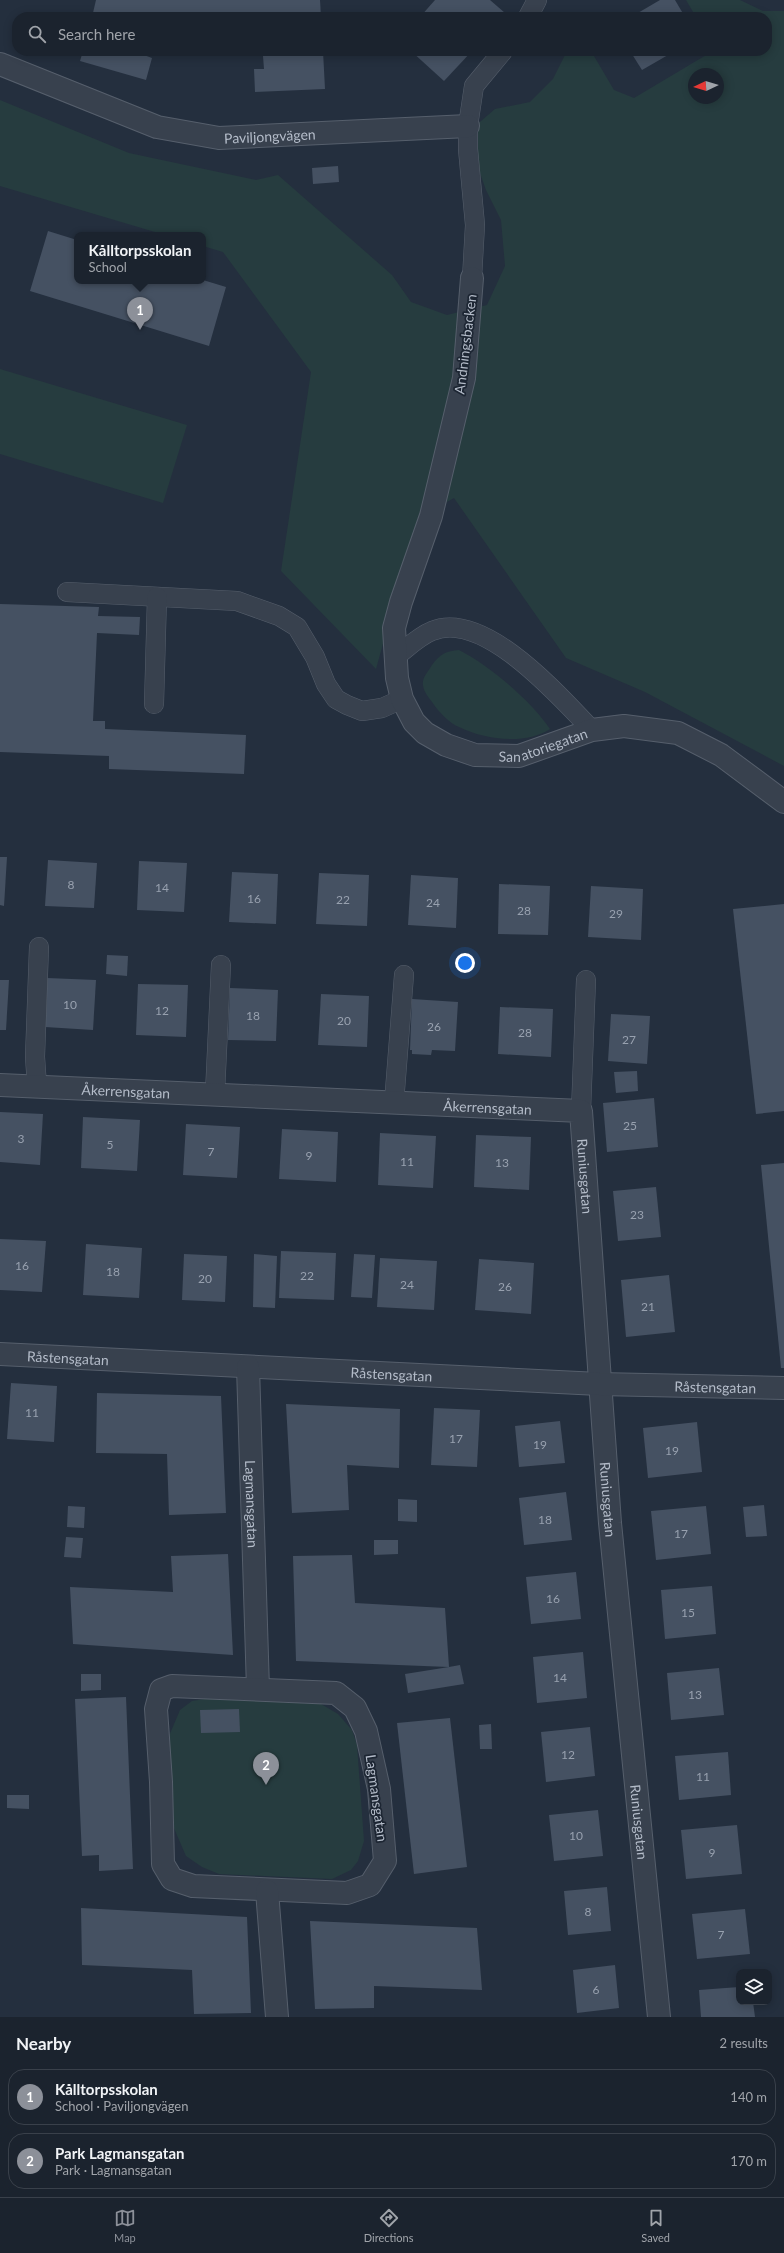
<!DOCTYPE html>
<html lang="en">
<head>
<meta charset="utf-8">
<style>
	:root { --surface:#1b232e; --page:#282f3a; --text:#f1f3f6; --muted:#a0a4aa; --line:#39404a; --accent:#8c9099 }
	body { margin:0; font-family:Lato,sans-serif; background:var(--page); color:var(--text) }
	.controls { position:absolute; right:12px; bottom:12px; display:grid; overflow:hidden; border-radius:8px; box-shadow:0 2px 10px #0003 }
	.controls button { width:36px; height:36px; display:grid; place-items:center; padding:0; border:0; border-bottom:1px solid var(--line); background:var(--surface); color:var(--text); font:20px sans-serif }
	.compass { position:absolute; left:688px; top:68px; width:36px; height:36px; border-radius:50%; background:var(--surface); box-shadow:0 2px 10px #0003; rotate:266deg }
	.you { position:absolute; left:465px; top:963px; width:14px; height:14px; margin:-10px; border:3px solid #fff; border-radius:50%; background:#1a73e8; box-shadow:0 0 0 6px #1a73e833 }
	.badge { display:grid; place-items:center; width:26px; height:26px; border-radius:50%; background:var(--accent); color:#fff; font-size:13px; font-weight:700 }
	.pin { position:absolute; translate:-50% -33px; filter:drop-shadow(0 1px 2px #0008) }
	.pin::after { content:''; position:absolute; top:21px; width:14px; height:12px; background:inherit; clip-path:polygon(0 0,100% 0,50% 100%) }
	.popup { position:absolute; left:74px; top:232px; width:132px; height:52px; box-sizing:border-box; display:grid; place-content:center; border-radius:8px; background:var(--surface); filter:drop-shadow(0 1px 3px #0005); font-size:13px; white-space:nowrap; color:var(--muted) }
	.popup b { font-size:15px; color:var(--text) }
	.popup::after { content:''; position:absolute; left:50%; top:100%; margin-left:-8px; border:8px solid transparent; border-top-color:var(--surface) }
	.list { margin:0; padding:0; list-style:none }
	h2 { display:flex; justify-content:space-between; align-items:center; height:52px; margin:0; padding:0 16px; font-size:17px }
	h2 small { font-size:13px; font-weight:400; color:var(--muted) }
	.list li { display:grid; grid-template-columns:26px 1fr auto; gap:12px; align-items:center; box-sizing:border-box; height:56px; margin:0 8px 8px; padding:0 8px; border:1px solid var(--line); border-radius:16px }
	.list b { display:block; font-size:15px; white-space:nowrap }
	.list p { margin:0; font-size:13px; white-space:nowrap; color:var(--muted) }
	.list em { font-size:13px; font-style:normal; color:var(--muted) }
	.icon { flex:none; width:22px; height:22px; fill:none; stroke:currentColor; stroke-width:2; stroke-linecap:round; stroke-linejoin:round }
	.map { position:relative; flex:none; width:784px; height:2017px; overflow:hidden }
	.search { position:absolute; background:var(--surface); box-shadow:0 2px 10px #0003; left:12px; right:12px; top:12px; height:44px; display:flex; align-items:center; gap:10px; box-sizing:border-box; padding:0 14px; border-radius:16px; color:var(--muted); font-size:15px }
	.sheet { height:180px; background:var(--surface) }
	nav { display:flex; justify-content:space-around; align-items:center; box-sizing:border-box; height:56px; border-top:1px solid var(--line); background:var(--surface); font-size:11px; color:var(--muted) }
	nav a { display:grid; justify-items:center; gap:2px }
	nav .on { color:var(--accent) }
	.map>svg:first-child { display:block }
</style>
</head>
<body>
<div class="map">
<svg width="784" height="2017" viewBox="0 0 784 2017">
	<rect width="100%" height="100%" fill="#242f3e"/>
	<g fill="#263c3f" fill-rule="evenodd">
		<path d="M686,0H740L763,11H784V766L645,692L566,658L454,498L418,518L376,669L281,571L311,372L223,252L203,246V235H165L0,186V100L129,153L256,180L278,175L392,275L411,302L447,315L487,305L505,266L501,220L486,190L475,159L474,127L495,109L530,102L553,79L567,51H591L614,90L634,98L713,51H767V17H696ZM694,74H718V98H694Z"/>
		<polygon points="0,369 187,425 163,503 0,454"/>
		<path d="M459,650C489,665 531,701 550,729C526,745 485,740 459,727C449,723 438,711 432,702C427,695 422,690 423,681C424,676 429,670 432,665C440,654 446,651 459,650Z"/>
		<polygon points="209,1698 321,1704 338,1714 352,1730 357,1745 364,1841 358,1861 351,1870 332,1879 219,1874 202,1867 186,1856 173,1826 169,1736 180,1710 192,1701"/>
	</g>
	<g fill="#455162">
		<polygon points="96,0 320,0 321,17 92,17"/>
		<polygon points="435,0 490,0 505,13 502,17 420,17"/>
		<polygon points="660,0 675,0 685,17 631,17"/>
		<polygon points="83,51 145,51 144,55 152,58 146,80 80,61"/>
		<polygon points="211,51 323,51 325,89 255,92 254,69 264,69 263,56"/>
		<polygon points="411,51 472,51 444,81"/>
		<polygon points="630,51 675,51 642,70"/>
		<polygon points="338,166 339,182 313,184 312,168"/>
		<polygon points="48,231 77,240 77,281 203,280 226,287 209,346 30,291"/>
		<polygon points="0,604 99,607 98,616 140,617 139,635 97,633 93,721 105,721 105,729 246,735 244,774 109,769 109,756 0,752"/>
		<polygon points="0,857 7,857 4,906 0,905"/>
		<polygon points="48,860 97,863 94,908 45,906"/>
		<polygon points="139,861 187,863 184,912 137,910"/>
		<polygon points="232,872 278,874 276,924 229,922"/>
		<polygon points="319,873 369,875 367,926 316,924"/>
		<polygon points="411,875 458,878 456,928 408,925"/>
		<polygon points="499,884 550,886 548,935 498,934"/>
		<polygon points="591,886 643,889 641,940 588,937"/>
		<polygon points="784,904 784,1111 756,1114 733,909"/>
		<polygon points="107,955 128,956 127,976 106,974"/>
		<polygon points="47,978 96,980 93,1030 45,1027"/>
		<polygon points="0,980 9,980 6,1030 0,1030"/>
		<polygon points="138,984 188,985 186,1037 136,1035"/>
		<polygon points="230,988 278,990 276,1041 228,1040"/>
		<polygon points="321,994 369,996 367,1047 318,1045"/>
		<polygon points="412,999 458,1002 455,1051 432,1050 431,1055 412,1054 412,1050 410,1050"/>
		<polygon points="500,1007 553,1009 551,1057 498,1054"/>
		<polygon points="611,1014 650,1016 647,1064 608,1061"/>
		<polygon points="637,1071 638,1091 616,1093 614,1072"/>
		<polygon points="654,1098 658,1147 607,1152 603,1103"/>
		<polygon points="0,1112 43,1114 40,1165 0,1162"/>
		<polygon points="83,1117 140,1120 137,1171 81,1168"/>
		<polygon points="186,1124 240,1127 237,1178 183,1175"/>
		<polygon points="282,1129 338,1132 336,1182 279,1179"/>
		<polygon points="380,1133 436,1136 433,1188 378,1185"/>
		<polygon points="476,1135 531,1137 529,1190 474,1187"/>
		<polygon points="784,1163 784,1368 781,1368 761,1165"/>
		<polygon points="656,1187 661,1237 618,1241 613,1191"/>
		<polygon points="0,1239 46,1241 42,1292 0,1290"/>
		<polygon points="86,1244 142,1248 139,1298 83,1295"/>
		<polygon points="281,1251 336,1253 334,1300 279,1298"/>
		<polygon points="184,1254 227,1256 225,1302 182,1300"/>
		<polygon points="254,1254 277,1256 275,1308 253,1307"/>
		<polygon points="354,1254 375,1255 372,1298 351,1297"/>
		<polygon points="380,1258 437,1261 434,1310 377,1307"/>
		<polygon points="479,1259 534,1263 531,1314 475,1310"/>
		<polygon points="669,1275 675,1332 626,1337 621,1280"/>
		<polygon points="11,1383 57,1386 54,1442 7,1439"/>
		<polygon points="97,1393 221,1396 226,1513 169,1515 167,1454 96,1453"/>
		<polygon points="286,1404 400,1409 399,1468 347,1465 349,1510 292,1513"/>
		<polygon points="434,1408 480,1410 477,1467 431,1465"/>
		<polygon points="560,1421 565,1463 519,1467 515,1426"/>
		<polygon points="697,1422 702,1472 648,1478 643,1428"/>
		<polygon points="566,1492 572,1540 524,1545 519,1498"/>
		<polygon points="398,1499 417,1500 417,1522 398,1521"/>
		<polygon points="764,1505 767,1536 746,1537 743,1507"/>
		<polygon points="68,1506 85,1507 84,1528 67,1527"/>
		<polygon points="706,1506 711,1554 656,1560 651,1511"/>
		<polygon points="66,1537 83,1538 81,1558 64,1557"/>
		<polygon points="374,1540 398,1540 398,1554 374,1555"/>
		<polygon points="228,1554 233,1655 73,1644 70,1587 173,1592 171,1556"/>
		<polygon points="352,1555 355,1603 445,1608 449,1667 460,1665 464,1684 408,1693 405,1674 449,1667 296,1661 293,1556"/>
		<polygon points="576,1572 581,1619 531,1624 526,1577"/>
		<polygon points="712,1586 716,1634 665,1639 661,1590"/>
		<polygon points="583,1652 587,1698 537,1703 533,1657"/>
		<polygon points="719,1668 724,1715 671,1720 667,1673"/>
		<polygon points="81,1674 101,1674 101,1690 81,1691"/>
		<polygon points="126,1697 133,1869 99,1871 99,1855 82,1856 75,1699"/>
		<polygon points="239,1709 240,1732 201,1733 200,1710"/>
		<polygon points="450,1718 467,1867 414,1874 397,1723"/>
		<polygon points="491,1724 492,1749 480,1749 479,1725"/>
		<polygon points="590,1727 595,1776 546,1782 541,1732"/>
		<polygon points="728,1752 731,1795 679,1800 675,1756"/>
		<polygon points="7,1795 29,1795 29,1809 7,1808"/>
		<polygon points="598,1810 603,1856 554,1861 549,1815"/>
		<polygon points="737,1825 742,1874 686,1879 681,1830"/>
		<polygon points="607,1887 611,1931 568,1935 564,1891"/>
		<polygon points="81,1908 247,1917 251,2013 194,2014 192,1970 82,1965"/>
		<polygon points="745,1909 750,1954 697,1959 692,1914"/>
		<polygon points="310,1921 477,1928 482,1990 374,1986 374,2008 315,2009"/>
		<polygon points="615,1965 619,2008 577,2013 573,1970"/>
		<polygon points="739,1987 739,2002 753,2002 755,2017 701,2017 699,1990"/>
	</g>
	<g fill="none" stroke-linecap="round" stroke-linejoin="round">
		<defs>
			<g id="service">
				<polyline points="528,17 537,0"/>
				<polyline points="472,278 475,225 468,149 468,126 474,86 503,51"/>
				<polyline points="67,592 237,601 279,616 297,627 315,657 326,684 336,699 347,705 362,711 382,708 402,699"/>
				<path d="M395,657C406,649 419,636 432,631C484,609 560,697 592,730"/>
				<polyline points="154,704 157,597"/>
				<polyline points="37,1086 35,1057 39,947"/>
				<polyline points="215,1093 221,965"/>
				<polyline points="394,1103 404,975"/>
				<polyline points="581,1111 586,980"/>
			</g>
			<g id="minor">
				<path id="s1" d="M0,64L157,127L219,138L468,126"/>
				<path id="s2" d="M472,278L464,378L431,516L401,602L394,628L397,678L402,699L414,722L425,733L446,745L475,755L519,756L592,730L624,726L678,733L721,755L784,802"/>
				<path id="s3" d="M0,1085L581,1111L610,1523L659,2017"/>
				<path id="s4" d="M0,1354L599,1384L784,1388"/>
				<path id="s5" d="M248,1367L258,1689"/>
				<polygon points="172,1686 336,1693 355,1708 366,1731 379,1789 385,1861 370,1885 347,1893 193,1886 172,1879 163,1864 161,1782 156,1709 161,1690"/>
				<polyline points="267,1891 277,2017"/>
			</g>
		</defs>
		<use href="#service" stroke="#565f6c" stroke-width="20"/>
		<use href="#minor" stroke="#565f6c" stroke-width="24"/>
		<use href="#service" stroke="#38414e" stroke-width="19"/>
		<use href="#minor" stroke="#38414e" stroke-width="22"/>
	</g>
	<g text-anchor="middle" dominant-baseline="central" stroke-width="3.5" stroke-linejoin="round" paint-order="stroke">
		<g font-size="12" fill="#98a1af">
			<text x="71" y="884">8</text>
			<text x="162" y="887">14</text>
			<text x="254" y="898">16</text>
			<text x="343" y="899">22</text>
			<text x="433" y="902">24</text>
			<text x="524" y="910">28</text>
			<text x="616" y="913">29</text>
			<text x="70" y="1004">10</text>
			<text x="162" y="1010">12</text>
			<text x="253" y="1015">18</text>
			<text x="344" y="1020">20</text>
			<text x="434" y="1026">26</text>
			<text x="525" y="1032">28</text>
			<text x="629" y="1039">27</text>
			<text x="630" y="1125">25</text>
			<text x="21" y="1138">3</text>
			<text x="110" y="1144">5</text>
			<text x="211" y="1151">7</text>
			<text x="309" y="1155">9</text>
			<text x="407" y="1161">11</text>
			<text x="502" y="1162">13</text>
			<text x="637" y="1214">23</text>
			<text x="22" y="1265">16</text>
			<text x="113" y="1271">18</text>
			<text x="307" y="1275">22</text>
			<text x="205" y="1278">20</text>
			<text x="407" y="1284">24</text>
			<text x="505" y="1286">26</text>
			<text x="648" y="1306">21</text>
			<text x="32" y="1412">11</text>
			<text x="456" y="1438">17</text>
			<text x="540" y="1444">19</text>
			<text x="672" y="1450">19</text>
			<text x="545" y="1519">18</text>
			<text x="681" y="1533">17</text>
			<text x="553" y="1598">16</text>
			<text x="688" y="1612">15</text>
			<text x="560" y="1677">14</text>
			<text x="695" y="1694">13</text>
			<text x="568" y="1754">12</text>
			<text x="703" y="1776">11</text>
			<text x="576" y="1835">10</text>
			<text x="712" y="1852">9</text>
			<text x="588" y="1911">8</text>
			<text x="721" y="1934">7</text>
			<text x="596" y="1989">6</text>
		</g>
		<g font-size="14" fill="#b4bcc9" stroke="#1d2633">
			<text stroke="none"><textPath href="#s1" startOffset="283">Paviljongvägen</textPath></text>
			<text transform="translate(465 344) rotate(-83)">Andningsbacken</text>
			<text stroke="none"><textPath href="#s2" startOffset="598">Sanatoriegatan</textPath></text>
			<text stroke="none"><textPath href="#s3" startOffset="126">Åkerrensgatan</textPath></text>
			<text stroke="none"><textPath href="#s3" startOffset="488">Åkerrensgatan</textPath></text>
			<text stroke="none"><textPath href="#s3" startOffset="647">Runiusgatan</textPath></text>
			<text stroke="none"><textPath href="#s4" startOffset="68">Råstensgatan</textPath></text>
			<text stroke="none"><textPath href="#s4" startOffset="392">Råstensgatan</textPath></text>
			<text stroke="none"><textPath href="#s4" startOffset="716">Råstensgatan</textPath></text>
			<text stroke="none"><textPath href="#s3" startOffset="971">Runiusgatan</textPath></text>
			<text stroke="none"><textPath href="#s5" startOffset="137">Lagmansgatan</textPath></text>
			<text transform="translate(377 1798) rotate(82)">Lagmansgatan</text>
			<text stroke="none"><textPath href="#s3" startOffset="1295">Runiusgatan</textPath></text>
		</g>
	</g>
</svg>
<div class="controls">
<button><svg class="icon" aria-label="layers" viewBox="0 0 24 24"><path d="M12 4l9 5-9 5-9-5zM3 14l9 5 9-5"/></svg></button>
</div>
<svg class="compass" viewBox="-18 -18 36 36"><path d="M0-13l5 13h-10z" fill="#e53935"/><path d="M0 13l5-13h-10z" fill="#a0a4aa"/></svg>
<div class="you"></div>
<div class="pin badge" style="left:140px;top:330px">1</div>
<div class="popup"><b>Kålltorpsskolan</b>School</div>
<div class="pin badge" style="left:266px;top:1785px">2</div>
<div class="search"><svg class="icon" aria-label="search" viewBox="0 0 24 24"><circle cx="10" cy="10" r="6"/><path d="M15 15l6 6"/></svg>Search here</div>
</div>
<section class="sheet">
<h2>Nearby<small>2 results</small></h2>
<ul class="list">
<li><span class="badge">1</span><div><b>Kålltorpsskolan</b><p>School · Paviljongvägen</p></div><em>140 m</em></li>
<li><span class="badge">2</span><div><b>Park Lagmansgatan</b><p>Park · Lagmansgatan</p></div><em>170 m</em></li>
</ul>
</section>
<nav>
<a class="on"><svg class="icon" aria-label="map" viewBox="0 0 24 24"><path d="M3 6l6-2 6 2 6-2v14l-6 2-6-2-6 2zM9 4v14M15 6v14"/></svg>Map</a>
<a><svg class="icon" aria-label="directions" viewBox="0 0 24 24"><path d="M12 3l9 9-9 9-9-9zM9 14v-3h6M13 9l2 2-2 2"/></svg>Directions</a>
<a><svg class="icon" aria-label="saved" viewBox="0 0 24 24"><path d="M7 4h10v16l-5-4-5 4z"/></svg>Saved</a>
</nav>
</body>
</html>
